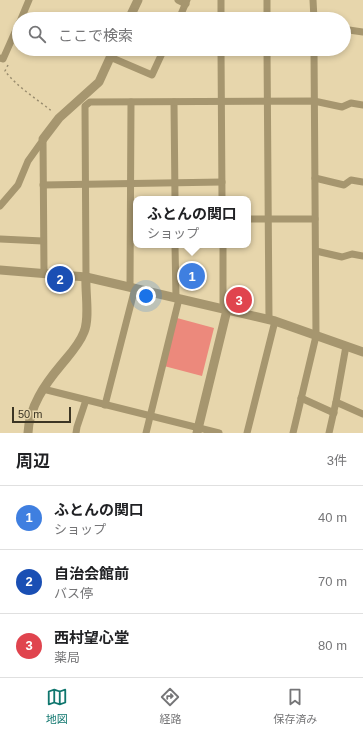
<!DOCTYPE html>
<html lang="ja">
<head>
<meta charset="utf-8">
<style>
	:root { --surface:#fff; --page:#f6f6f6; --text:#202124; --muted:#757577; --line:#e0e0e0; --accent:#0f766e }
	body { margin:0; font-family:Helvetica,"Noto Sans JP",sans-serif; background:var(--page); color:var(--text) }
	.scale { position:absolute; left:12px; bottom:10px; width:59px; box-sizing:border-box; padding-left:4px; border:2px solid #3c3524; border-top:0; font-size:11px; line-height:14px; white-space:nowrap; color:#3c3524; -webkit-text-stroke:3px #e7d6ac; paint-order:stroke }
	.you { position:absolute; left:146px; top:296px; width:14px; height:14px; margin:-10px; border:3px solid #fff; border-radius:50%; background:#1a73e8; box-shadow:0 0 0 6px #1a73e833 }
	.badge { display:grid; place-items:center; width:26px; height:26px; border-radius:50%; background:var(--accent); color:#fff; font-size:13px; font-weight:700 }
	.pin { position:absolute; translate:-50% -50%; border:2px solid #fff; box-shadow:0 1px 4px #0006 }
	.popup { position:absolute; left:133px; top:196px; width:118px; height:52px; box-sizing:border-box; display:grid; place-content:center; border-radius:8px; background:var(--surface); filter:drop-shadow(0 1px 3px #0005); font-size:13px; white-space:nowrap; color:var(--muted) }
	.popup b { font-size:15px; color:var(--text) }
	.popup::after { content:''; position:absolute; left:50%; top:100%; margin-left:-8px; border:8px solid transparent; border-top-color:var(--surface) }
	.list { margin:0; padding:0; list-style:none }
	h2 { display:flex; justify-content:space-between; align-items:center; height:52px; margin:0; padding:0 16px; font-size:17px }
	h2 small { font-size:13px; font-weight:400; color:var(--muted) }
	.list li { display:grid; grid-template-columns:26px 1fr auto; gap:12px; align-items:center; box-sizing:border-box; height:64px; padding:0 16px; border-top:1px solid var(--line) }
	.list b { display:block; font-size:15px; white-space:nowrap }
	.list p { margin:0; font-size:13px; white-space:nowrap; color:var(--muted) }
	.list em { font-size:13px; font-style:normal; color:var(--muted) }
	.icon { flex:none; width:22px; height:22px; fill:none; stroke:currentColor; stroke-width:2; stroke-linecap:round; stroke-linejoin:round }
	.map { position:relative; flex:none; width:363px; height:433px; overflow:hidden }
	.search { position:absolute; background:var(--surface); box-shadow:0 2px 6px #0003; left:12px; right:12px; top:12px; height:44px; display:flex; align-items:center; gap:10px; box-sizing:border-box; padding:0 14px; border-radius:22px; color:var(--muted); font-size:15px }
	.sheet { height:244px; background:var(--surface) }
	nav { display:flex; justify-content:space-around; align-items:center; box-sizing:border-box; height:56px; border-top:1px solid var(--line); background:var(--surface); font-size:11px; color:var(--muted) }
	nav a { display:grid; justify-items:center; gap:2px }
	nav .on { color:var(--accent) }
	.map>svg:first-child { display:block }
</style>
</head>
<body>
<div class="map">
<svg width="363" height="433" viewBox="0 0 363 433">
	<rect width="100%" height="100%" fill="#e7d6ac"/>
	<polygon fill="#ec897c" points="177,318 214,328 202,376 164,366"/>
	<g fill="none" stroke-linecap="round" stroke-linejoin="round">
		<path stroke="#998c6e" stroke-width="1.5" stroke-dasharray="2 3" stroke-linecap="butt" d="M8,65L5,71C16,86 38,100 53,112"/>
		<g stroke="#a6966f" stroke-width="7">
			<polyline points="178,0 186,4"/>
			<polyline points="221,0 221,19"/>
			<polyline points="267,0 267,19"/>
			<polyline points="313,0 314,19"/>
			<polyline points="21,19 29,0"/>
			<polyline points="179,19 187,0"/>
			<polyline points="344,32 349,30 363,32"/>
			<polyline points="221,49 222,199"/>
			<polyline points="267,49 269,320"/>
			<polyline points="110,57 152,75 164,49"/>
			<polyline points="0,58 3,59 19,23"/>
			<polyline points="174,102 175,199"/>
			<polyline points="43,139 44,273"/>
			<polyline points="315,178 344,185 351,180 363,182"/>
			<polyline points="43,185 222,182"/>
			<polyline points="0,206 18,185 28,161 43,140"/>
			<polyline points="248,219 315,219"/>
			<polyline points="0,239 43,241"/>
			<polyline points="175,245 176,298"/>
			<polyline points="223,245 223,309"/>
			<polyline points="316,251 342,257 352,254 363,256"/>
			<polyline points="86,277 85,106 90,102 314,101 342,107 351,103 363,105"/>
			<polyline points="130,287 131,102"/>
			<polyline points="43,389 219,433"/>
			<polyline points="301,398 334,413"/>
			<polyline points="336,402 346,346"/>
			<polyline points="105,405 135,288"/>
			<polyline points="76,433 77,427 86,400"/>
			<polyline points="146,433 179,299"/>
			<polyline points="247,433 275,321"/>
			<polyline points="293,433 316,336 314,49"/>
			<polyline points="329,433 336,402 363,414"/>
		</g>
		<g stroke="#a6966f" stroke-width="9">
			<polyline points="129,19 138,0"/>
			<polyline points="43,139 59,118 99,82 114,49"/>
			<polyline points="0,270 86,277 275,321 363,352"/>
			<path d="M28,433C29,407 45,384 61,365C70,354 79,345 84,332C90,318 85,292 86,277"/>
			<polyline points="197,433 227,310"/>
		</g>
	</g>
</svg>
<div class="scale">50 m</div>
<div class="you"></div>
<div class="pin badge" style="left:192px;top:276px;background:#3f7fe0">1</div>
<div class="popup"><b>ふとんの関口</b>ショップ</div>
<div class="pin badge" style="left:60px;top:279px;background:#1a4fb4">2</div>
<div class="pin badge" style="left:239px;top:300px;background:#e0444e">3</div>
<div class="search"><svg class="icon" aria-label="search" viewBox="0 0 24 24"><circle cx="10" cy="10" r="6"/><path d="M15 15l6 6"/></svg>ここで検索</div>
</div>
<section class="sheet">
<h2>周辺<small>3件</small></h2>
<ul class="list">
<li><span class="badge" style="background:#3f7fe0">1</span><div><b>ふとんの関口</b><p>ショップ</p></div><em>40 m</em></li>
<li><span class="badge" style="background:#1a4fb4">2</span><div><b>自治会館前</b><p>バス停</p></div><em>70 m</em></li>
<li><span class="badge" style="background:#e0444e">3</span><div><b>西村望心堂</b><p>薬局</p></div><em>80 m</em></li>
</ul>
</section>
<nav>
<a class="on"><svg class="icon" aria-label="map" viewBox="0 0 24 24"><path d="M3 6l6-2 6 2 6-2v14l-6 2-6-2-6 2zM9 4v14M15 6v14"/></svg>地図</a>
<a><svg class="icon" aria-label="directions" viewBox="0 0 24 24"><path d="M12 3l9 9-9 9-9-9zM9 14v-3h6M13 9l2 2-2 2"/></svg>経路</a>
<a><svg class="icon" aria-label="saved" viewBox="0 0 24 24"><path d="M7 4h10v16l-5-4-5 4z"/></svg>保存済み</a>
</nav>
</body>
</html>
